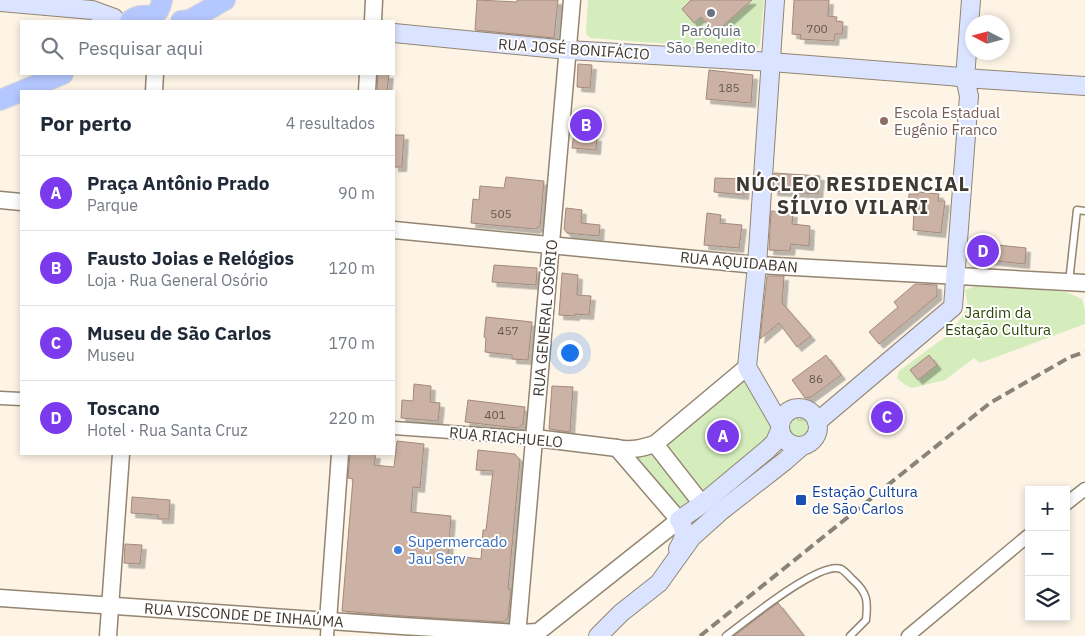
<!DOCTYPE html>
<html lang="pt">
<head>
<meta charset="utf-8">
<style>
	:root { --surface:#fff; --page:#f6f6f7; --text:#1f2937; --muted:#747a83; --line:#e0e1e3; --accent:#7c3aed }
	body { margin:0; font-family:"IBM Plex Sans",sans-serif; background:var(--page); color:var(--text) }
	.controls { position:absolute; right:15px; bottom:15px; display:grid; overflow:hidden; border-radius:0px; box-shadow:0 2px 8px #0003 }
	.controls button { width:45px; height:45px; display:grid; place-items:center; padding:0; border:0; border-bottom:1px solid var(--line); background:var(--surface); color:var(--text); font:25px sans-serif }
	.compass { position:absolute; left:965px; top:15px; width:45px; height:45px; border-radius:50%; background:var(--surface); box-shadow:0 2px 8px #0003; rotate:276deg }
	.you { position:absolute; left:569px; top:352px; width:18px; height:18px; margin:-12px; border:4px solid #fff; border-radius:50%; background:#1a73e8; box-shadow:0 0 0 8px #1a73e833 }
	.badge { display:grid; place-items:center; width:32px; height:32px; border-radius:50%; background:var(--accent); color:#fff; font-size:16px; font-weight:700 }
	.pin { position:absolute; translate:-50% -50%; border:2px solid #fff; box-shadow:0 1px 5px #0006 }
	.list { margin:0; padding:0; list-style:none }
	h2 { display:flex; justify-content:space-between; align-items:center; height:65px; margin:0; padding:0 20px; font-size:21px }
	h2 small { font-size:16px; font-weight:400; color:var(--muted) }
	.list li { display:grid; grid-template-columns:32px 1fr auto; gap:15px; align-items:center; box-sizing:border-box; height:75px; padding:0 20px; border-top:1px solid var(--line) }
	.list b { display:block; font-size:19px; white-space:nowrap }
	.list p { margin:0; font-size:16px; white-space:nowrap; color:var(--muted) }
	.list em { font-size:16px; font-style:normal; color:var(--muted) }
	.icon { flex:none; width:28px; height:28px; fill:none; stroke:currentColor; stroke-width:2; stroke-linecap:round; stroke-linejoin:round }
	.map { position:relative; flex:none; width:1085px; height:636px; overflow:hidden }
	.search { position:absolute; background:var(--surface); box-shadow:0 2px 8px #0003; left:20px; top:20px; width:375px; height:55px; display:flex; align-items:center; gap:12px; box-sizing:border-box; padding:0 18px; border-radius:0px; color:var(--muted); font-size:19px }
	.panel { position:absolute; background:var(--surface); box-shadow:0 2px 8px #0003; left:20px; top:90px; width:375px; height:365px; border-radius:0px }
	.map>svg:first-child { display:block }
</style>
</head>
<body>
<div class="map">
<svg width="1085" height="636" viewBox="0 0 1085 636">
	<defs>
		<pattern id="grass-tufts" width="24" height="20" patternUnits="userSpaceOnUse" patternTransform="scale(1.25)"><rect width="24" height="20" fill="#d5ecbd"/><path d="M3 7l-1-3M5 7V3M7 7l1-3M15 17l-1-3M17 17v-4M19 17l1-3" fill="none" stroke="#b8cba3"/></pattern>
		<filter id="shadow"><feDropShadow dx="4.5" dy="4.5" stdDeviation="0" flood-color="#0004"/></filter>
	</defs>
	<rect width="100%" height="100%" fill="#fdf4e6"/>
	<circle fill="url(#grass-tufts)" cx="798" cy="427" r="10"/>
	<g fill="#d5ecbd">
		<polygon points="588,0 764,0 760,44 757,50 750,50 590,38 587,35 586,30"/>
		<polygon points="979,285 1066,292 1082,299 1085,310 1085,324 980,363 974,358 945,380 912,388 905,385 897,378 899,371 945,337 959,321 968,307 965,290"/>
		<polygon points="744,381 770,426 770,432 767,440 705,494 665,444 669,443"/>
		<polygon points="651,452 689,500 677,512 633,455"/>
	</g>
	<g fill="#ccb2a4" stroke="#a2897c" filter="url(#shadow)">
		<polygon points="477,0 517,2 517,0 558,0 554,38 475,30"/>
		<polygon points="691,0 752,0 715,33 701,17 694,23 682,9"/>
		<polygon points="794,0 829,0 828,16 837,17 836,21 843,22 842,34 835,34 834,41 800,39 801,35 792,34"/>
		<polygon points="578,64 592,65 590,88 577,87"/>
		<polygon points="709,70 753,75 751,103 706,99"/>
		<polygon points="378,74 389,74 387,91 377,91"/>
		<polygon points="574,133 593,134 593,137 597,137 596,150 572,148"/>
		<polygon points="394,135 404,135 402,167 394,167"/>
		<polygon points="774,173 820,176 818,194 773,191"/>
		<polygon points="506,177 544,181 540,226 535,229 471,223 473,199 479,200 480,186 504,188"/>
		<polygon points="715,178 745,179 744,195 714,192"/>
		<polygon points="918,192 939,194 938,201 945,201 941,233 913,230 914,211 908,210 909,194 918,194"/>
		<polygon points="566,208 582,210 581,223 600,225 599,236 567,233 564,229"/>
		<polygon points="771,211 793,213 792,224 810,226 809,246 791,244 790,251 769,250"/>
		<polygon points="707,213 721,215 720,223 742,225 739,248 704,245"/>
		<polygon points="969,242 1026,248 1025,264 967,258"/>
		<polygon points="494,265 537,268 536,285 492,282"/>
		<polygon points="562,273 578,275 577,295 591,296 589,315 575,314 575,316 559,315"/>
		<polygon points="767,276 784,276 782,303 811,336 797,347 779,323 760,339"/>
		<polygon points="915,284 937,285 937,296 879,344 869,332 898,307 894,302"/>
		<polygon points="486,317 532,322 528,360 512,359 512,355 485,352 486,338 484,337"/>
		<polygon points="826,355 841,375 811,397 805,398 792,380"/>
		<polygon points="929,355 937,365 918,380 910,370"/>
		<polygon points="414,384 431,386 430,402 440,403 438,421 401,418 402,400 413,401"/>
		<polygon points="552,386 573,387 570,432 549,429"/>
		<polygon points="468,400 525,407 523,424 518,428 465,422"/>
		<polygon points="397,441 424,444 420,488 413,487 411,512 451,516 448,555 481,559 483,530 486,530 493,471 476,470 478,450 515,454 520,460 508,589 511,589 508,618 503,622 403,616 342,611 353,479 348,478 350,454 376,454 374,465 394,467"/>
		<polygon points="132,497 170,500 169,519 158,519 158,515 131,513"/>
		<polygon points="125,544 142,545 140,564 124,563"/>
		<polygon points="778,603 804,636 734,636 768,610"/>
	</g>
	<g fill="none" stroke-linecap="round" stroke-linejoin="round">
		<defs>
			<g id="service">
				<polyline points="1069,282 1077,210 1085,211"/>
				<path d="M726,636C745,622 820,560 841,569C845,571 849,576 852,579C868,593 868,601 866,620L850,636"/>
			</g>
			<g id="minor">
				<polyline points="0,398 21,399"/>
				<polyline points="394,428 535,438"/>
				<polyline points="1066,504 1085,489"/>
				<polyline points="327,636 328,621"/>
				<polyline points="908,636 1029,535"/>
			</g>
			<g id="tertiary">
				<polyline points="373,21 374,0"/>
				<polyline points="154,91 155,74"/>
				<polyline points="367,91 368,74"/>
				<polyline points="0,200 21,202"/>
				<polyline points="394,230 757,265 1085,283"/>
				<path d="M535,438L617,448C631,451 642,448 655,444L747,367"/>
				<polyline points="655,444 702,504"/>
				<polyline points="0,598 402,626 518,633 538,632 679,520 617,448"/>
				<polyline points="328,621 340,454"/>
				<polyline points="108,636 121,454"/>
				<polyline points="517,636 572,0"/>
			</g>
			<g id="secondary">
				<polyline points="775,0 757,265 747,367 780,424"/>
				<polyline points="0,2 92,10 114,18 115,21"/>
				<polyline points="394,33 568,50 771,62 949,76 979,79 1085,86"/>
				<circle cx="799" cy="427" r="19"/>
				<polyline points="817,422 953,307 969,96 965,78 971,0"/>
				<path d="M678,549C684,539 687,530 679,520L702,504L768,449L775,442L780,430"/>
				<polyline points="598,636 621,613 659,583 692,537 721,511 785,461 802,446"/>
			</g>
			<g id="primary">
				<path d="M130,21C143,8 157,27 162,0"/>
				<polyline points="181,21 190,20 225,0"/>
				<polyline points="0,100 63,74"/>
			</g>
		</defs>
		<use href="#service" stroke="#948570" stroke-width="9"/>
		<use href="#minor" stroke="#948570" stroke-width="15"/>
		<use href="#tertiary" stroke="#948570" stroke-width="19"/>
		<use href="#secondary" stroke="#948570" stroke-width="20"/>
		<use href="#primary" stroke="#d9d7d6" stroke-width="22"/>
		<use href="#service" stroke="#fff" stroke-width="6"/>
		<use href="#minor" stroke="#fff" stroke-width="12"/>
		<use href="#tertiary" stroke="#fff" stroke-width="16"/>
		<use href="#secondary" stroke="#dae3ff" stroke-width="18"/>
		<use href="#primary" stroke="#b5c7ff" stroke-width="20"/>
		<polyline stroke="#8a8378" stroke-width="4" stroke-dasharray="10 5" stroke-linecap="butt" points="700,636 990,403 1070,357 1085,352"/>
	</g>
	<circle fill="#6b7280" stroke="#fff" stroke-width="2" cx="711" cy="13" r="5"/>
	<circle fill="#8d6e63" stroke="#fff" stroke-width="2" cx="884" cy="121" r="5"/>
	<rect fill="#1a4fb4" stroke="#fff" stroke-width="2" x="795" y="494" width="12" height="12" rx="2.5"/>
	<circle fill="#3f7fe0" stroke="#fff" stroke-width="2" cx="398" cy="550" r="5"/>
	<g text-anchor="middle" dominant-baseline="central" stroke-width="4" stroke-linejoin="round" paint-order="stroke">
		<g font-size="12" fill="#63574d">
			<text x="817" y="28">700</text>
			<text x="729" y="87">185</text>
			<text x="501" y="213">505</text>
			<text x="508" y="330">457</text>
			<text x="816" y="378">86</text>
			<text x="495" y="414">401</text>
		</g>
		<g font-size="15" fill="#5b616d" stroke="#fff">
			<text x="711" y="30">Paróquia<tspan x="711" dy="17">São Benedito</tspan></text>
		</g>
		<g font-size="15" fill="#403930" stroke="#fff">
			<text transform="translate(574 49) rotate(4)">RUA JOSÉ BONIFÁCIO</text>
			<text transform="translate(739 262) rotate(5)">RUA AQUIDABAN</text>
			<text transform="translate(545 318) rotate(-85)">RUA GENERAL OSÓRIO</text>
			<text transform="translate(506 437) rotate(5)">RUA RIACHUELO</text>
			<text transform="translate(244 615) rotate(4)">RUA VISCONDE DE INHAÚMA</text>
		</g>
		<g font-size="15" fill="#785e54" stroke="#fff" text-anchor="start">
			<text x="894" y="112">Escola Estadual<tspan x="894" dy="17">Eugênio Franco</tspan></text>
		</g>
		<g font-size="15" fill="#2c4401" stroke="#fff">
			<text x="998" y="312">Jardim da<tspan x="998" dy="17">Estação Cultura</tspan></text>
		</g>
		<g font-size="15" fill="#164399" stroke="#fff" text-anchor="start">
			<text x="812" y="491">Estação Cultura<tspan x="812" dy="17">de São Carlos</tspan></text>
		</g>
		<g font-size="15" fill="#366cbe" stroke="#fff" text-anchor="start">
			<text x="408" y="541">Supermercado<tspan x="408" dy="17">Jau Serv</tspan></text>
		</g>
		<g font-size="20" font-weight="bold" letter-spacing="1" fill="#403930" stroke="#fff">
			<text x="853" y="183">NÚCLEO RESIDENCIAL<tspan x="853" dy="23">SÍLVIO VILARI</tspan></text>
		</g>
	</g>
</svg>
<div class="controls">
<button>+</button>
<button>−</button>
<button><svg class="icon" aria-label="layers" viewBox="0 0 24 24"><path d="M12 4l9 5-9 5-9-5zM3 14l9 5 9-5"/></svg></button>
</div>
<svg class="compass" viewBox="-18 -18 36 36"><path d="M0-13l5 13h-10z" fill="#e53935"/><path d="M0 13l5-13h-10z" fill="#747a83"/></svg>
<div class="you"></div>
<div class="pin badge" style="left:723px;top:436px">A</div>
<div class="pin badge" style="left:586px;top:125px">B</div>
<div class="pin badge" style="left:887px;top:417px">C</div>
<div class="pin badge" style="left:983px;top:251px">D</div>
<div class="search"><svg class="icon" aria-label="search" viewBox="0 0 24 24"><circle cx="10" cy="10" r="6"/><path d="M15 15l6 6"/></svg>Pesquisar aqui</div>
<section class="panel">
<h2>Por perto<small>4 resultados</small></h2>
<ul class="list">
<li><span class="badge">A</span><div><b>Praça Antônio Prado</b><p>Parque</p></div><em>90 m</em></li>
<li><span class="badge">B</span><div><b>Fausto Joias e Relógios</b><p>Loja · Rua General Osório</p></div><em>120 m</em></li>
<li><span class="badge">C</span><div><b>Museu de São Carlos</b><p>Museu</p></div><em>170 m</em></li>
<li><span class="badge">D</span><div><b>Toscano</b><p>Hotel · Rua Santa Cruz</p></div><em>220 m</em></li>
</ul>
</section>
</div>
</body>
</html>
